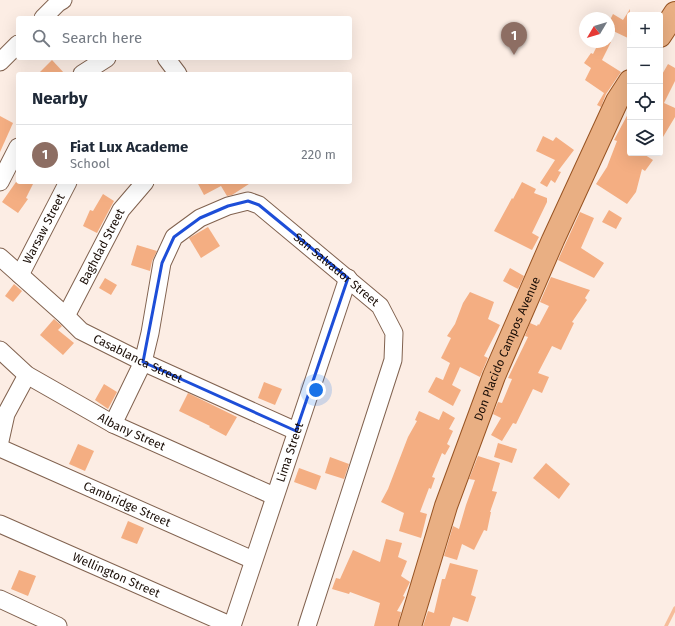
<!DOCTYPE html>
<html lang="en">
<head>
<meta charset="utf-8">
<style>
	:root { --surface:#fff; --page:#f2f2f3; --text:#1f2937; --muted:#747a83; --line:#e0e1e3; --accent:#1e4ebb }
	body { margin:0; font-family:"Fira Sans",sans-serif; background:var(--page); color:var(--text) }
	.controls { position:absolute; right:12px; top:12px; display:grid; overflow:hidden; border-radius:4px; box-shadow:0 4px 16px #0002 }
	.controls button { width:36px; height:36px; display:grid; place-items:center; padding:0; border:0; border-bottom:1px solid var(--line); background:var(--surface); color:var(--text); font:20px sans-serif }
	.compass { position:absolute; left:579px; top:12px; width:36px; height:36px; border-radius:50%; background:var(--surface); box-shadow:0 4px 16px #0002; rotate:232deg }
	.you { position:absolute; left:316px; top:390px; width:14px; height:14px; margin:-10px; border:3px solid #fff; border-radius:50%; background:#1a73e8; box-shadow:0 0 0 6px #1a73e833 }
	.badge { display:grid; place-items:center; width:26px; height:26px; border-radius:50%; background:var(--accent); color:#fff; font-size:13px; font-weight:700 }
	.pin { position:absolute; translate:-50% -33px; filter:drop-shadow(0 1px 2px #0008) }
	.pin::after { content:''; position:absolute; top:21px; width:14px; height:12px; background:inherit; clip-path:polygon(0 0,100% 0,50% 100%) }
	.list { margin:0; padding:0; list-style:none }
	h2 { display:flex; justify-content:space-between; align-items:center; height:52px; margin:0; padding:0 16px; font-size:17px }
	h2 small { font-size:13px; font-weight:400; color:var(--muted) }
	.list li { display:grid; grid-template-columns:26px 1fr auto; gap:12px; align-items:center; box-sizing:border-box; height:60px; padding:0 16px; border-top:1px solid var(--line) }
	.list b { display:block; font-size:15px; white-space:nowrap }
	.list p { margin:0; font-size:13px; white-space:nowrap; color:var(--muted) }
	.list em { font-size:13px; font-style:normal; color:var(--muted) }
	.icon { flex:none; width:22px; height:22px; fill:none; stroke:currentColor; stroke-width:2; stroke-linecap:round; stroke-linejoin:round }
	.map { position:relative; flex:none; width:675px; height:626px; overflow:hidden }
	.search { position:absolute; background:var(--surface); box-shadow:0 4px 16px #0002; left:16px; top:16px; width:336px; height:44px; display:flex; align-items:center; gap:10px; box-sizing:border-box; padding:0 14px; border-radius:4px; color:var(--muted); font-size:15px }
	.panel { position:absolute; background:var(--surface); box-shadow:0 4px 16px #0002; left:16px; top:72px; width:336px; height:112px; border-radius:4px }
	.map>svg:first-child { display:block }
</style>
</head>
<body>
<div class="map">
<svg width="675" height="626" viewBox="0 0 675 626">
	<rect width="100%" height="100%" fill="#fcede4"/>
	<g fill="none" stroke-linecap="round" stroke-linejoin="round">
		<polyline stroke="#f6bd9a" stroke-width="3.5" points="666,626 675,608"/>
	</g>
	<g fill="#f4ae82">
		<polygon points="630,9 630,39 609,29 609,22 613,14 623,20"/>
		<polygon points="599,42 611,42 602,60 621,72 606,94 601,107 597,105 604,93 585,80 591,68 584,63 591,53 593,54"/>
		<polygon points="52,60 65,74 38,74"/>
		<polygon points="668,64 675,68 675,81 664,103 675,108 675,117 660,142 660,78"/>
		<polygon points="630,110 630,153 642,153 653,160 645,171 642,169 636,192 627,204 596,184 607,167 617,141 614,140"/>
		<polygon points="0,116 13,123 0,152"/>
		<polygon points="543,136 553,141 556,137 574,150 558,171 561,172 555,183 551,180 547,187 540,183 555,160 536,151"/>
		<polygon points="16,182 34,182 26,198 28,199 18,213 2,202"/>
		<polygon points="197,182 252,182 232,195 227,196 221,186 204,195"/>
		<polygon points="522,182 536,189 534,193 547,198 547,202 532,233 539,237 532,250 494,231 512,198 513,199"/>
		<polygon points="103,194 114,201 97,233 83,226 90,210 93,211"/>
		<polygon points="609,210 622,218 616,229 602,222"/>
		<polygon points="580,212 594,218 581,248 604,263 594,278 558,260"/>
		<polygon points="208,227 220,246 201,258 189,238"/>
		<polygon points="137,245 157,251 152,261 150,271 131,265"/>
		<polygon points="510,268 524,276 518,289 503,281"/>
		<polygon points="551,277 590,290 585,298 587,300 572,322 574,323 561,350 552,346 538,373 549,377 542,393 533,389 516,424 513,423 502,441 491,435 501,418 493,414 498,402 502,403 512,379 508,378 528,337 525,336 530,323 537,326 538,324 539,325 549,306 540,302"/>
		<polygon points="105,278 117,285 111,295 99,288"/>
		<polygon points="14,284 22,291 13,302 5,296"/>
		<polygon points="470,292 494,302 488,319 500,325 484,356 488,358 480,377 460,367 452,385 461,390 453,406 428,392 436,377 443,380 450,363 441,358 451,338 447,336 455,324 463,303"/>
		<polygon points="54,319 62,326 58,330 74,343 63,355 40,335"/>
		<polygon points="264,382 282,389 275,405 258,398"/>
		<polygon points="104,384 117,392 108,409 95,400"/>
		<polygon points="188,393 237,417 226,436 209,427 210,426 179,411"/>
		<polygon points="419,411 439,420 443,411 455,418 449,429 453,431 447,444 450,446 445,455 442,453 432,477 435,478 431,489 429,488 420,512 427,514 421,538 399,531 404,513 381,502 388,489 408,437 417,421 415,420"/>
		<polygon points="498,443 517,449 512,463 494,457"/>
		<polygon points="78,444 94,451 85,471 69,464"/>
		<polygon points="478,456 500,463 492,491 497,492 490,512 491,512 487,531 484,530 474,550 462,544 457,560 444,556 453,526 459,529 466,505 475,480 469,479"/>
		<polygon points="330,457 349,464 344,479 325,473"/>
		<polygon points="546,463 570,484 559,499 533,478"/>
		<polygon points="299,468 321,476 316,490 294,482"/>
		<polygon points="128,521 144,528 137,544 121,538"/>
		<polygon points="386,539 402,543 398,557 407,561 401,576 410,582 403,596 405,597 397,611 401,612 398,626 374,626 380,603 350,592 349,594 332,589 336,578 340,579 353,550 380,562"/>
		<polygon points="450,563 478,570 471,595 476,597 468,622 453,617 450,626 423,626 428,611 434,613 442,579 445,579"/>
		<polygon points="19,570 36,576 28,596 11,589"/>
	</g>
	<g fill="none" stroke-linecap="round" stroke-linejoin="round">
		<defs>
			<g id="minor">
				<polyline points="43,18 58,3 63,0"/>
				<polyline points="166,58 178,74"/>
				<polyline points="0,62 18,44"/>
				<polyline points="82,74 107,58"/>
				<polyline points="0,182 18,147"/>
				<path id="s1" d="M0,257L66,316L81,331L143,362L296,431"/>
				<path id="s2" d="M20,275L68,182"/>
				<path id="s3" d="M66,316L121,210L145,182"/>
				<path id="s4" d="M0,350L27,375L113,424L274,496"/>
				<path id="s5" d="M113,424L143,362L150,333L162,263L174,237L200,218L228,206L248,201L259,205L380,306L394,333L393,360L307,626"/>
				<polyline points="0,441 6,414 27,375"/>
				<path id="s6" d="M0,448L253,560"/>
				<path id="s7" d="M0,524L232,626"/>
				<polyline points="0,599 58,626"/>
				<path id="s8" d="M232,626L348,278"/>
			</g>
			<g id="major">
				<polyline points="660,36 675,13"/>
				<path id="s9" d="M410,626L446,506L494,376L553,240L617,101L630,81"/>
			</g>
		</defs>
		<use href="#minor" stroke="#81624f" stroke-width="19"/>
		<use href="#major" stroke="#975322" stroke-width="24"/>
		<use href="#minor" stroke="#fff" stroke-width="17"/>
		<use href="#major" stroke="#e9af83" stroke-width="22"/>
	</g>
	<path fill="none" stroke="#1d4ed8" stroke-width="3" stroke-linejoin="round" d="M248,201L259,205L348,278L296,431L143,362L162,263L174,237L200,218L228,206Z"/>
	<g text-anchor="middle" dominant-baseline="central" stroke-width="3.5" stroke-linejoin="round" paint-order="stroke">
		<g font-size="12" fill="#190d06" stroke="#fdfdfd">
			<text stroke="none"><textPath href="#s2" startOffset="52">Warsaw Street</textPath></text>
			<text stroke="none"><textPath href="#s3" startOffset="78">Baghdad Street</textPath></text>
			<text stroke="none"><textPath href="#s5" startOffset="394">San Salvador Street</textPath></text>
			<text stroke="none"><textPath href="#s9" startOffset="294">Don Placido Campos Avenue</textPath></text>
			<text stroke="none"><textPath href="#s1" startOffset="173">Casablanca Street</textPath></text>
			<text stroke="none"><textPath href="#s4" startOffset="156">Albany Street</textPath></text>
			<text stroke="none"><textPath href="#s8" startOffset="183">Lima Street</textPath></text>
			<text stroke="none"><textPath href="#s6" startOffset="139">Cambridge Street</textPath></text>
			<text stroke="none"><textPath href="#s7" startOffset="127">Wellington Street</textPath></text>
		</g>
	</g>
</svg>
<div class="controls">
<button>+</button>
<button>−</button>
<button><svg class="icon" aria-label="locate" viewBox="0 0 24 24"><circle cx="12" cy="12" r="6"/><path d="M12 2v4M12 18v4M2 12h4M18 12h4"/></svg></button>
<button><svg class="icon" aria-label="layers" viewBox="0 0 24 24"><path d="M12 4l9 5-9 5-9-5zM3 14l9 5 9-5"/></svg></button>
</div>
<svg class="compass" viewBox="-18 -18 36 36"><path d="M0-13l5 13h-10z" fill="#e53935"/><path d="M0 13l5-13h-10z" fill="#747a83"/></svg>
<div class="you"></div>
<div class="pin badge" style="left:514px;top:55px;background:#8d6e63">1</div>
<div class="search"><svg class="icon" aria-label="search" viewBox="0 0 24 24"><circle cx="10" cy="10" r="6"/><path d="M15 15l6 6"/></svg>Search here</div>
<section class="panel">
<h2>Nearby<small></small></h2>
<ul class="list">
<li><span class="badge" style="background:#8d6e63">1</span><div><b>Fiat Lux Academe</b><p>School</p></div><em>220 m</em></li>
</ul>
</section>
</div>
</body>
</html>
